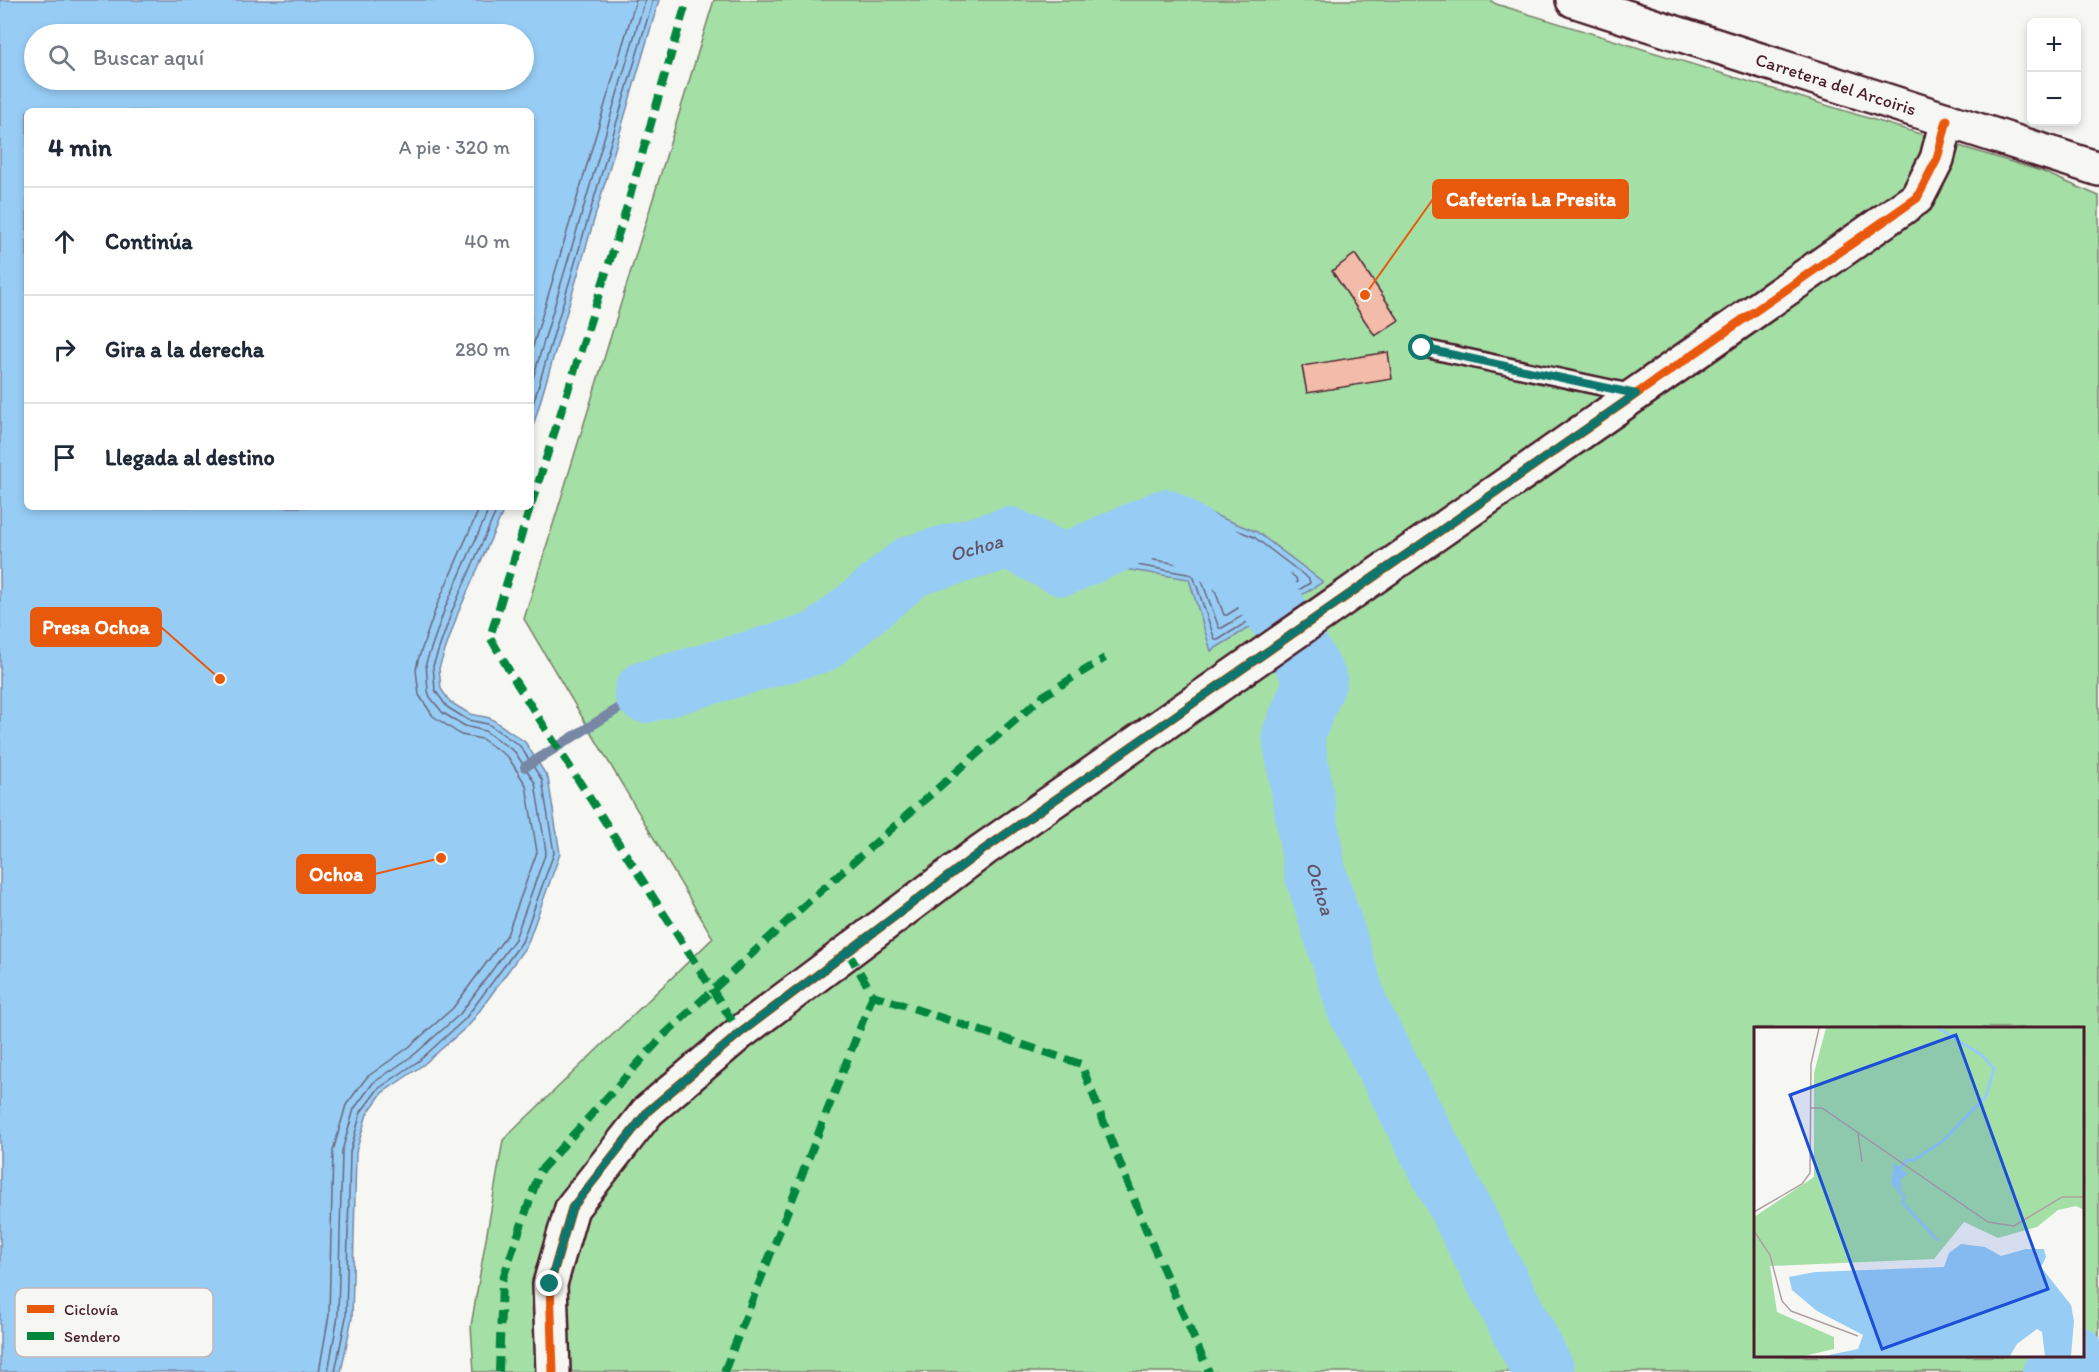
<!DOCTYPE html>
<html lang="es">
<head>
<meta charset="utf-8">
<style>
	:root { --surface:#fff; --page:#f2f2f3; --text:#1f2937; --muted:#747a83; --line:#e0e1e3 }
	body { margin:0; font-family:Itim,sans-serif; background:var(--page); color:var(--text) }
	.controls { position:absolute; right:18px; top:18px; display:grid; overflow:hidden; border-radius:9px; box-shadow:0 3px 9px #0003 }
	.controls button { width:54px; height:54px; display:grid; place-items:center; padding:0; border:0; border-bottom:2px solid var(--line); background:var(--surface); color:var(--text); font:30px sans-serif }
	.stop { position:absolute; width:18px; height:18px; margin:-14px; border:4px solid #0f766e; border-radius:50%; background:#fff }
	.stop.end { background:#0f766e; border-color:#fff; box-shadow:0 2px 6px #0008 }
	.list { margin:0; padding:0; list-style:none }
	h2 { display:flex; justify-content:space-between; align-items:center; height:78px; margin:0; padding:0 24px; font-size:26px }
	h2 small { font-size:20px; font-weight:400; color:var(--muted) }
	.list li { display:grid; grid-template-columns:39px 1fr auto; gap:18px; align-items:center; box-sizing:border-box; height:108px; padding:0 24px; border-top:2px solid var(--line) }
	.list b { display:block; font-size:22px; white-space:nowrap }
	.list em { font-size:20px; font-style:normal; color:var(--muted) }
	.icon { flex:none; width:33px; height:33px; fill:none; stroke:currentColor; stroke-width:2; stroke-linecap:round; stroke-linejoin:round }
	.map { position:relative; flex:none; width:2099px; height:1372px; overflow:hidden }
	.search { position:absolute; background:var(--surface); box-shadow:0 3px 9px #0003; left:24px; top:24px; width:510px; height:66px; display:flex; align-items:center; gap:15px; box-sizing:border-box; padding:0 21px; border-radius:33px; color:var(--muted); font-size:22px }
	.panel { position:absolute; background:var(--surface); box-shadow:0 3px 9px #0003; left:24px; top:108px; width:510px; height:402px; border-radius:9px }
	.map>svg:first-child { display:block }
</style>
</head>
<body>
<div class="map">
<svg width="2099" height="1372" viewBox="0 0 2099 1372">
	<rect width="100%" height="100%" fill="#f6f6f2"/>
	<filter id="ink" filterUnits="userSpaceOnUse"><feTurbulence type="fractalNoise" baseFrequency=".0167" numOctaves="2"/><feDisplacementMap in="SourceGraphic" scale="12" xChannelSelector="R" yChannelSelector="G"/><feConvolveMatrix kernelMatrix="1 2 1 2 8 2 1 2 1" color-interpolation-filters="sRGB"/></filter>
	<g filter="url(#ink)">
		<path fill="#a4dfa6" stroke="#777f68" stroke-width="1.5" fill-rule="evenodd" d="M714,0H1490L1496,4L2041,171L2099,196V1372H474L471,1326L503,1140L713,938L524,619ZM1756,1028H2082V1356H1756Z"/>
		<g fill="#97cdf5" stroke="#7887a4" stroke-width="1.5" fill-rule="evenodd">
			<path d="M0,0H659L531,433V111H27V507H505L458,613L439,668L441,689L450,702L470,714L490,718L525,742L548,778L560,854L527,945L470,1024L423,1065L382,1093L367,1114L356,1152L352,1318L341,1372H0ZM34,34H524V80H34Z"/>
			<polygon points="1189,505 1257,532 1323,582 1211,651 1189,579 1117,568"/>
		</g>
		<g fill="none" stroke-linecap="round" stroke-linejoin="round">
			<g stroke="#69657c" stroke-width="1.5">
				<polyline points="531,353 636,0"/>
				<polyline points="531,385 645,0"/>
				<polyline points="531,411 653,0"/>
				<polygon points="1191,512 1254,537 1309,579 1310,583 1218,640 1215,640 1193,575 1137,565 1134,562 1135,560"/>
				<polygon points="1193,521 1250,543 1296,578 1297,582 1222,628 1219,628 1198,570 1191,566 1154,560 1151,558 1152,555"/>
				<polygon points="1195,531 1245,551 1280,578 1281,581 1227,615 1224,615 1206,566 1197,558 1172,552 1173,549"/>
				<polyline points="319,1372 329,1315 333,1151 346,1105 367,1077 409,1047 453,1008 507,935 537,852 526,785 508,757 482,739 461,735 433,716 419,695 416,670 418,660 437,605 480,507"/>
				<polyline points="328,1372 338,1316 342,1151 354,1109 373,1083 415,1054 460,1014 515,939 546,852 535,783 515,752 485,731 465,726 443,713 430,697 428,691 426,663 445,608 490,507"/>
				<polyline points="335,1372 346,1317 350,1152 361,1112 378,1089 420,1060 465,1019 522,942 554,853 542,780 520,746 488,724 468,720 447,707 435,690 433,666 452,611 498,507"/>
			</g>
			<polyline stroke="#7887a4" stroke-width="10" points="525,767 645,692"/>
			<g stroke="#97cdf5" stroke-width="62">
				<path id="s1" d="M645,692L820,642L912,566L1009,538L1063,565L1165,520L1259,581L1316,680L1293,735L1315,872L1358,1009L1544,1372"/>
				<polyline points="2054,1372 2075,1356"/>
			</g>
		</g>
		<g fill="#f3bba9" stroke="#4a1f2b" stroke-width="1.5">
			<polygon points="1355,254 1399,320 1375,336 1332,271"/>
			<polygon points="1388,352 1392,379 1307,393 1302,366"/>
		</g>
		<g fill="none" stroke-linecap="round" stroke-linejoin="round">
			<defs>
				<polyline id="lane" points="1422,348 1636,394"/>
				<polyline id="street" points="553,1372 550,1284 572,1208 648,1111 740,1033 983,850 1917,198 1937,159 1947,120"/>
				<g id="secondary">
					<path id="s2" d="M1573,0L2099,169"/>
				</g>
			</defs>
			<use href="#lane" stroke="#4a1f2b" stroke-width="21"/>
			<use href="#street" stroke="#4a1f2b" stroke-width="38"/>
			<use href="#secondary" stroke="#4a1f2b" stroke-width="38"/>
			<use href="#lane" stroke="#f6f6f2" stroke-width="16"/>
			<use href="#street" stroke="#f6f6f2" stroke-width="33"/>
			<use href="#secondary" stroke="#f6f6f2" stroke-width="33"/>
			<g stroke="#00873e" stroke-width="8" stroke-dasharray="15 8" stroke-linecap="butt">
				<polyline points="531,505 622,223 687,0"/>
				<polyline points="530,507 490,637 517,684 740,1033"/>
				<polyline points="848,952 873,995 1081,1064 1149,1237 1209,1372"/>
				<polyline points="499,1372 502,1281 540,1171 663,1036 808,902 1043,696 1105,658"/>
				<polyline points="724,1372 873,995"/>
			</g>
			<defs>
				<polyline id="cycleway" points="553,1372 550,1284 572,1208 648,1111 740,1033 983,850 1917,198 1937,159 1947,120"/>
			</defs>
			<use href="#cycleway" stroke="#f6f6f2" stroke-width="13"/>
			<use href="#cycleway" stroke="#e8590c" stroke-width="9"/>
		</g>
	</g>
	<g fill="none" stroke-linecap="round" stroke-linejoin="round" filter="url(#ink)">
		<polyline stroke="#0f766e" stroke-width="8" points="550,1284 572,1208 648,1111 740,1033 983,850 1636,394 1422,348"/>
	</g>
	<g text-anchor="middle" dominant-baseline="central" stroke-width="4.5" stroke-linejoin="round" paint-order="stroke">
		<g font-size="18" fill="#4a1f2b" stroke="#f6f6f2">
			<text stroke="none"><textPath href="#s2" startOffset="276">Carretera del Arcoiris</textPath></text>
		</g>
		<g font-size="20" font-style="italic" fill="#615368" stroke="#f6f6f2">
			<text stroke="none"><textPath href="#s1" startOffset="368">Ochoa</textPath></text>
			<text stroke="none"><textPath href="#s1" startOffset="1016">Ochoa</textPath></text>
		</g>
	</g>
	<g transform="translate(1754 1027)">
		<rect width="330" height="330" fill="#f6f6f2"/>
		<path d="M72,1H330V183L322,179L304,183L283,200L244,211L210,195L180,232L16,239L23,285L80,310V322L50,329H0V190L60,150V46Z" fill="#a4dfa6"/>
		<path d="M140,136L154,147L146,153L148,162L137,156ZM207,217L231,220L247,229L272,222H290L292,230L287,240L317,278L320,294L317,329H291L288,305L283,302L263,317L256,329H70L104,322L109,308L63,284L38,263L35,250L61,245L190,240L195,226Z" fill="#97cdf5"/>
		<path fill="none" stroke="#97cdf5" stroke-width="3" d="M184,214L149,176L150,169L140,158L143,144L153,133H160L190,113L232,69L240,42L229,29L184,1"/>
		<path fill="none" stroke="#b1a0a2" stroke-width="1.5" d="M57,81H68L234,195L260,199L308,170H330M104,107L108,135M0,185L48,157L56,146L57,37L65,1M0,204L16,228L28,274L37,284L104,309"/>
		<path fill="#1d4ed8" fill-opacity="0.15" stroke="#1d4ed8" stroke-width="3" d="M202,8L294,262L128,322L36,68Z"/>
		<rect width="330" height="330" fill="none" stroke="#4a1f2b" stroke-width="3"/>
	</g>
	<rect x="15" y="1288" width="198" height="69" rx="9" fill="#f6f6f2" stroke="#c2b6b6" stroke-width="1.5"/>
	<rect x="27" y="1305" width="27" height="8" fill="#e8590c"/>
	<rect x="27" y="1332" width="27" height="8" fill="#00873e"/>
	<g font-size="16" fill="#4a1f2b">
		<text x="64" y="1315">Ciclovía</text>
		<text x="64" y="1342">Sendero</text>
	</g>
	<path fill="none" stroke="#e8590c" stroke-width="2" d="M1365 295L1433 199M220 679L161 627M441 858L375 874"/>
	<g fill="#e8590c" stroke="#f6f6f2" stroke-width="2">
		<circle cx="1365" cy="295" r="6"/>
		<circle cx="220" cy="679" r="6"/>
		<circle cx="441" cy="858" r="6"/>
	</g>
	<g fill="#e8590c" stroke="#e8590c" stroke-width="2">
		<rect x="1433" y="180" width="195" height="38" rx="6"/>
		<rect x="31" y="608" width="130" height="38" rx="6"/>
		<rect x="297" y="855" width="78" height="38" rx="6"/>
	</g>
	<g font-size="20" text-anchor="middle" font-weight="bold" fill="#fff">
		<text x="1531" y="206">Cafetería La Presita</text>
		<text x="96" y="634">Presa Ochoa</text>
		<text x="336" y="881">Ochoa</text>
	</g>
</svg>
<div class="controls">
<button>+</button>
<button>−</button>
</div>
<div class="stop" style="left:1422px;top:348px"></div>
<div class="stop end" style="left:550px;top:1284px"></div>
<div class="search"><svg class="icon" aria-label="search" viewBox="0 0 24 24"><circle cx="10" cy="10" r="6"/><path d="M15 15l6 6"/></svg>Buscar aquí</div>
<section class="panel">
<h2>4 min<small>A pie · 320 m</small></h2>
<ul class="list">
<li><svg class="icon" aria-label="ahead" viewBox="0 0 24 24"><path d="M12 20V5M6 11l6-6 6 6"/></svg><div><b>Continúa</b></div><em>40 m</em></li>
<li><svg class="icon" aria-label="right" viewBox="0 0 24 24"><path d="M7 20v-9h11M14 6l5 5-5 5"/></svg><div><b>Gira a la derecha</b></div><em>280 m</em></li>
<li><svg class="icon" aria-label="arrive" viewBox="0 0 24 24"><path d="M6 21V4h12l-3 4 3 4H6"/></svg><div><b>Llegada al destino</b></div></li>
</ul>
</section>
</div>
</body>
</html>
